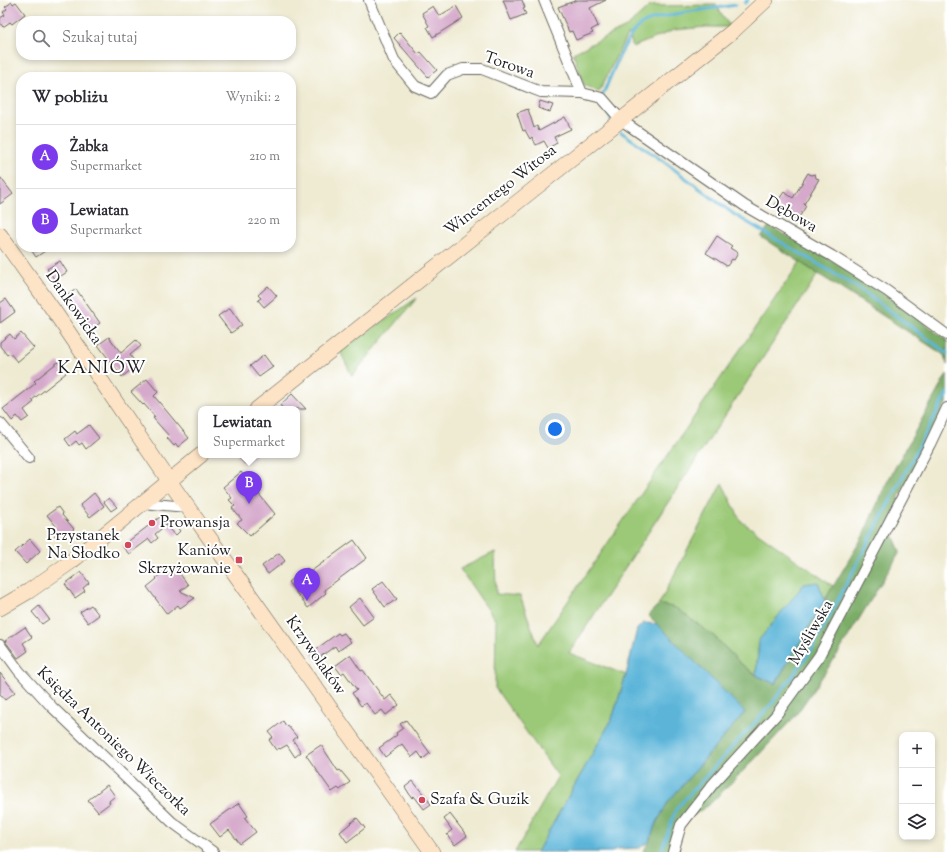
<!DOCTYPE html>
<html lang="pl">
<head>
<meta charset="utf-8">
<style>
	:root { --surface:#fff; --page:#f7f7f7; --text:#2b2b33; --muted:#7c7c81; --line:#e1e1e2; --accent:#7c3aed }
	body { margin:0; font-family:"Sorts Mill Goudy",serif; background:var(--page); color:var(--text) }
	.controls { position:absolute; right:12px; bottom:12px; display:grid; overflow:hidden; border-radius:8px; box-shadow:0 2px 6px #0003 }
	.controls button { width:36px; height:36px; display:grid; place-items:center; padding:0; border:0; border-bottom:1px solid var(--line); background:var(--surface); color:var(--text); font:20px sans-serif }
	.you { position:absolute; left:555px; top:429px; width:14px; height:14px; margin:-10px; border:3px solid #fff; border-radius:50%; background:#1a73e8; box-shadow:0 0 0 6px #1a73e833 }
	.badge { display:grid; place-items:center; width:26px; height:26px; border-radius:50%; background:var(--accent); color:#fff; font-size:13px; font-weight:700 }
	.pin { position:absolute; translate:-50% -33px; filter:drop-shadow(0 1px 2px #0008) }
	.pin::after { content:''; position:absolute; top:21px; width:14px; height:12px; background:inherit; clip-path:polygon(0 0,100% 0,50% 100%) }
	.popup { position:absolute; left:198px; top:406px; width:102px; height:52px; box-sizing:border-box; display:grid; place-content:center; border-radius:8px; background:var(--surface); filter:drop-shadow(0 1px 3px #0005); font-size:13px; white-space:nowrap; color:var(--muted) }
	.popup b { font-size:15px; color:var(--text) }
	.popup::after { content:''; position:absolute; left:50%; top:100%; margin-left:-8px; border:8px solid transparent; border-top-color:var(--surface) }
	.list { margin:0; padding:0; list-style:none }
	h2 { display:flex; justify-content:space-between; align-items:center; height:52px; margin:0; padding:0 16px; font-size:17px }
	h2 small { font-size:13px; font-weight:400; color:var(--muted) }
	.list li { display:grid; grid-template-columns:26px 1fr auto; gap:12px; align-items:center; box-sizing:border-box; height:64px; padding:0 16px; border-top:1px solid var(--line) }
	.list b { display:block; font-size:15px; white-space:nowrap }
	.list p { margin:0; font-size:13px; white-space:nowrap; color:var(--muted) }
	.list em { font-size:13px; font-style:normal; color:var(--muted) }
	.icon { flex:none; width:22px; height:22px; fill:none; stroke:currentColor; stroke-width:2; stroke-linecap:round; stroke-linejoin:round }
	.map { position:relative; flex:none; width:947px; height:852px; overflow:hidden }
	.search { position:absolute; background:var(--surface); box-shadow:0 2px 6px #0003; left:16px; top:16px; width:280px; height:44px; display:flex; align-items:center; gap:10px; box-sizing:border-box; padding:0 14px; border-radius:16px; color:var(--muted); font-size:15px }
	.panel { position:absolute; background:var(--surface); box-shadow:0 2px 6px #0003; left:16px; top:72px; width:280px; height:180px; border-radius:16px }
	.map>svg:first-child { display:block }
</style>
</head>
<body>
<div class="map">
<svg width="947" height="852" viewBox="0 0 947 852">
	<rect width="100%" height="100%" fill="#fff"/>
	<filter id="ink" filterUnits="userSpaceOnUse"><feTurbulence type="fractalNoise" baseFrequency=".025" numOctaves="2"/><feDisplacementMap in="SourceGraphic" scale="8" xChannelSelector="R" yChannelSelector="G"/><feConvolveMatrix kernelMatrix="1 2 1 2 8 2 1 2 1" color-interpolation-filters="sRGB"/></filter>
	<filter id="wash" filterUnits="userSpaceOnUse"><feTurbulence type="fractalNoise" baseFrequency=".012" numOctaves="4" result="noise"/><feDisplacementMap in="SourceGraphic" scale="16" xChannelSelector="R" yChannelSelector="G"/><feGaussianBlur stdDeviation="0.9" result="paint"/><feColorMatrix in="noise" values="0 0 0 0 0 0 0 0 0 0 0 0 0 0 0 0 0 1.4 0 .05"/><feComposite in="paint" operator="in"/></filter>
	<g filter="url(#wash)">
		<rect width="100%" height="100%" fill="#efebd3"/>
		<g fill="#9bc977" stroke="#5c724a">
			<polygon points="716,5 730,27 706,27 674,30 633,47 629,34 625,39 599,92 584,85 573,53 628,26 650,6"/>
			<polygon points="800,262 818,274 569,653 626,675 612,719 537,852 515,852 558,776 495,688 496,621 460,569 495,552 496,594 520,596 538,645"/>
			<polygon points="417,298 352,376 340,351"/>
			<polygon points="722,483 741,521 833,586 825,600 818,582 759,640 756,675 740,663 715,637 659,604"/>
		</g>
		<g fill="#7cad68" stroke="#4c6442">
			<polygon points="769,226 830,259 884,293 945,339 947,341 947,365 944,355 761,237"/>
			<polygon points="947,374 947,401 899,497 891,529 900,552 837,655 796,715 752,762 709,805 679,824 670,852 643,852 649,842 655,826 668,802 745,712 648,615 659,604 676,608 715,637 740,663 756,675 775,684 862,538 885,486"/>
		</g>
		<g fill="#5bb5d9" stroke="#3c687a">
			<polygon points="818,582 825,600 775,684 756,675 759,640 804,584"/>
			<polygon points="644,623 657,624 745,712 668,802 655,826 649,842 639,848 616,849 612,852 537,852 612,719 626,675 637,629"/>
		</g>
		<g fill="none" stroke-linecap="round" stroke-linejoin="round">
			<g stroke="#5bb5d9" stroke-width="3">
				<polyline points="745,3 748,0"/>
				<path d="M603,94C612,75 624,39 639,26C653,14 715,9 736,5"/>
				<polyline points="606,109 611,120"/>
				<polyline points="621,132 663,161 735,215 857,287 947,353"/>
				<polyline points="661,852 676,809 770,706 811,651 947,393"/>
			</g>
		</g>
		<g id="blocks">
			<g fill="#d5a9cb">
				<polygon points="503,0 522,0 525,8 523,9 526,14 511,20"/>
				<polygon points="577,0 606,0 590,8 598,26 591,30 593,33 576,40 572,31 569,32 558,7"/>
				<polygon points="12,2 13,4 16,2 25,14 12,24 10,22 3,27 0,23 0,18 5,15 3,12 7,9 5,7"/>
				<polygon points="433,6 439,16 456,6 463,18 433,37 427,27 429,26 422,13"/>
				<polygon points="400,32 418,54 421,52 437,70 428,77 394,38"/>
				<polygon points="540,101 553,105 550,112 538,108"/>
				<polygon points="528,109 534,128 537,126 539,131 565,117 571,129 554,137 557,143 548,148 544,141 536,145 532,137 530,139 525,130 523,131 517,113"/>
				<polygon points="808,173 811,175 815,174 816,178 819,179 804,204 806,206 798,219 775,205 784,192 793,198"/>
				<polygon points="0,177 13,194 0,204"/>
				<polygon points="717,236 732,246 730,248 738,253 734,260 732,259 727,266 706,253"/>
				<polygon points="29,247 51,247 36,257"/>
				<polygon points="60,261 67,272 55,280 47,269"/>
				<polygon points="268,286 277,296 264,307 258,300 261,298 258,295"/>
				<polygon points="76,289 100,323 89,331 75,310 74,311 64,298"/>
				<polygon points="6,299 15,312 0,323 0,303"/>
				<polygon points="230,308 242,325 231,333 218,316"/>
				<polygon points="21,333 34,348 17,362 10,353 7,355 0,346 0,342 10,334 14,339"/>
				<polygon points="109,337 121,353 136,340 141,346 130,355 137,365 122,377 98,345"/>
				<polygon points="264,355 273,367 259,377 250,366"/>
				<polygon points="58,362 66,373 32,400 34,402 24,410 29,417 22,422 17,416 12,421 3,409 36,383 34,381"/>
				<polygon points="147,379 158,392 154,396 189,438 178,447 176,444 174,446 167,438 169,436 153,418 155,417 144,404 143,405 131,392"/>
				<polygon points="292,394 306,409 283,409 280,405"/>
				<polygon points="89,425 99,438 86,449 82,443 79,445 76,441 70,446 65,439 75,431 77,434"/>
				<polygon points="237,455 256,455 245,464"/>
				<polygon points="241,472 275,514 250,536 237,523 242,520 232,508 235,506 229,500 232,498 223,487"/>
				<polygon points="94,493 104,506 90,517 80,505"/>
				<polygon points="109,498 117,507 111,511 104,502"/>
				<polygon points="58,507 63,514 62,515 74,529 62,539 58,535 56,537 50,530 56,526 47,515"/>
				<polygon points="160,517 166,525 155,534 158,538 152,543 149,539 129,554 122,546"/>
				<polygon points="172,521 180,531 175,536 166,525"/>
				<polygon points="30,539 40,551 26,564 15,552"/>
				<polygon points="354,540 367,558 324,590 326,593 308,608 288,582 307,568 310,572"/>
				<polygon points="279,553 285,561 268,574 262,566"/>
				<polygon points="175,567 188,585 180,591 195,598 180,608 178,605 167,614 147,587 157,579 156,578 163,572 165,575"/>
				<polygon points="81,572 89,583 83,588 85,591 75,598 65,584"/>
				<polygon points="383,581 397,599 385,607 372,589"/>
				<polygon points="360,598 374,617 363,625 349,607"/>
				<polygon points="91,605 99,615 88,623 80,612"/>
				<polygon points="39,606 49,619 42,624 32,612"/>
				<polygon points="25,627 32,637 23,643 28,651 18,658 5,641"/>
				<polygon points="338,633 340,635 344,633 351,642 338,651 335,646 316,660 311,653"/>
				<polygon points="350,655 361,671 363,670 385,700 391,695 399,705 386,715 382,710 375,715 366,703 361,706 352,693 357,690 344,672 341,674 335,666"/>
				<polygon points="0,673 15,692 5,700 0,694"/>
				<polygon points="406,720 430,753 423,759 418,752 412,757 402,744 385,757 379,748 397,735 396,733 403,728 400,724"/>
				<polygon points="283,721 286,726 287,725 297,737 293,740 301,752 295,757 287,745 280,749 279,748 276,750 269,740 273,737 269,732"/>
				<polygon points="321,745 338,771 340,770 350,782 340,790 338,788 332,792 306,755"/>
				<polygon points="413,781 431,804 424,809 414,796 412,798 405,787"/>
				<polygon points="107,785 115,796 109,801 110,803 98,812 88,800"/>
				<polygon points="239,803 248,816 245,818 256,832 240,844 229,830 220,837 210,824"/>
				<polygon points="450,814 467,836 455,845 447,834 452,830 444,819"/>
				<polygon points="357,818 365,828 347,842 340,832"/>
			</g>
		</g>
	</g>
	<g filter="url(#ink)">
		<use href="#blocks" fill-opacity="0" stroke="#66645c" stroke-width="1"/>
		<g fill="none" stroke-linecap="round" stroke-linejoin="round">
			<defs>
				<g id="street">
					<polyline points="369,0 394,60 415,86 431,93 447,75 463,69 482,69 541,92 582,93 602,98 621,120 745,206 832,256 887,291 947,335"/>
					<polyline points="544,0 582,93"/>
					<polyline points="0,423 29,458"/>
					<polyline points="142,503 187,507"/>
					<polyline points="0,645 19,671 52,707 172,822 213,852"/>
					<polyline points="673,852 681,825 713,784 776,715 819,656 930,444 947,408"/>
				</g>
				<g id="secondary">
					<polyline points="0,235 54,311 172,485 432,852"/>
					<polyline points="257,409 733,31 766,0"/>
					<polyline points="0,608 29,591 72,561 201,455"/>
				</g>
			</defs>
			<use href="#street" stroke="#66645c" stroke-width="12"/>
			<use href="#secondary" stroke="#66645c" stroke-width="16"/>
			<use href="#street" stroke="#fff" stroke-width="10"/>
			<use href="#secondary" stroke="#fee4c6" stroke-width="15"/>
		</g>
	</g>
	<g fill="#d1495b" stroke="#fff" stroke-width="1.5">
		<circle cx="152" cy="523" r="4"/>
		<circle cx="128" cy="545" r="4"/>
		<rect x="235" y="556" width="8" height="8" rx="2"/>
		<circle cx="422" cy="800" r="4"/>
	</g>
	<g text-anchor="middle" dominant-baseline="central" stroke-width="4" stroke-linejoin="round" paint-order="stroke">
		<g font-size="16" fill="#1c1c1c" stroke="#fff">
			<text transform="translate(509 66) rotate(19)">Torowa</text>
			<text transform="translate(501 191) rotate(-38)">Wincentego Witosa</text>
			<text transform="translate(791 215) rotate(30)">Dębowa</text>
			<text transform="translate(73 308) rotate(55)">Dankowicka</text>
			<text transform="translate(812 633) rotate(-60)">Myśliwska</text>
			<text transform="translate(315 656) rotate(55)">Krzywolaków</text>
			<text transform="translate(113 742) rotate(44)">Księdza Antoniego Wieczorka</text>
		</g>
		<g font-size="16" fill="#1c1c1c" stroke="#fff" text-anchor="start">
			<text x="160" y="523">Prowansja</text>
			<text x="120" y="536" text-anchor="end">Przystanek<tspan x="120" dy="18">Na Słodko</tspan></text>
			<text x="231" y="551" text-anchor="end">Kaniów<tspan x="231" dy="18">Skrzyżowanie</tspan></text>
			<text x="430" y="800">Szafa &amp; Guzik</text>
		</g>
		<g font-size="18" letter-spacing="1" fill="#1c1c1c" stroke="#fff">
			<text x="102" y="369">KANIÓW</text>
		</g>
	</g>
</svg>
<div class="controls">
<button>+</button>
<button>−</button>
<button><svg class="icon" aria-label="layers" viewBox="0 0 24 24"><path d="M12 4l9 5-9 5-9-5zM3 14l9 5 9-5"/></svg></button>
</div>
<div class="you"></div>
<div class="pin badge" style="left:307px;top:601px">A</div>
<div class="pin badge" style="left:249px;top:504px">B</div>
<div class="popup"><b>Lewiatan</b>Supermarket</div>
<div class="search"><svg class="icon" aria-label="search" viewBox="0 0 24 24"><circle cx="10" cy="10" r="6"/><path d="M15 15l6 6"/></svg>Szukaj tutaj</div>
<section class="panel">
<h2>W pobliżu<small>Wyniki: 2</small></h2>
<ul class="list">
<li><span class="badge">A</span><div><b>Żabka</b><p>Supermarket</p></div><em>210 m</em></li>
<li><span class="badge">B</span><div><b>Lewiatan</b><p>Supermarket</p></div><em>220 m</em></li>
</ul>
</section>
</div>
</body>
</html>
